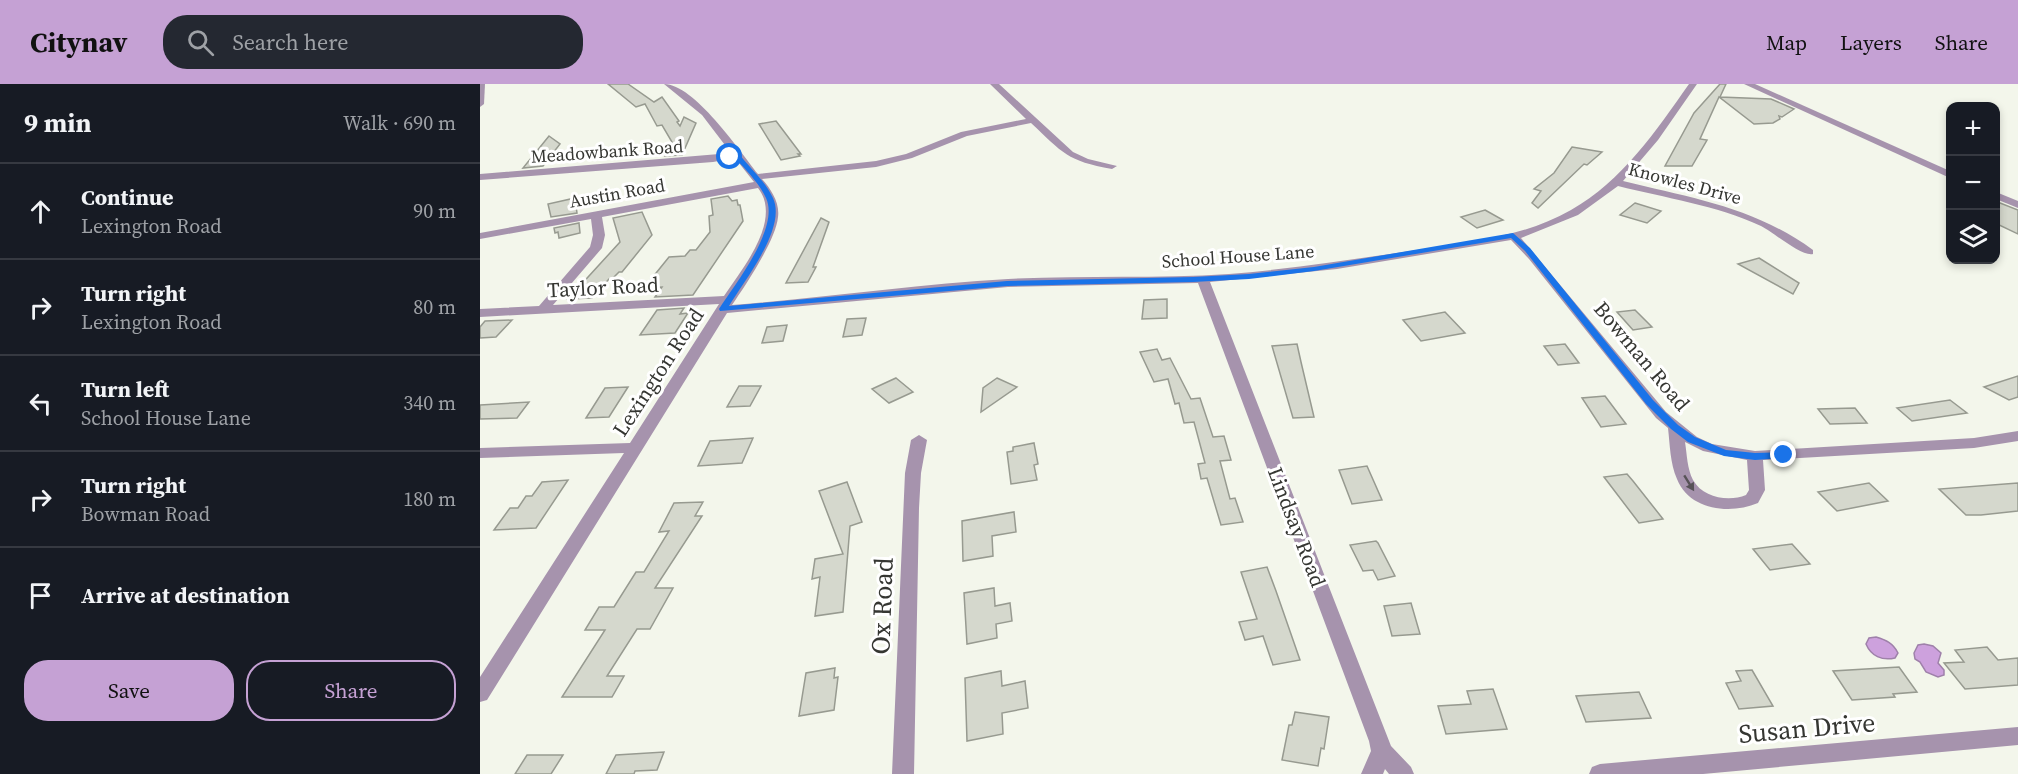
<!DOCTYPE html>
<html lang="en">
<head>
<meta charset="utf-8">
<style>
	:root { --surface:#171b24; --page:#242831; --text:#f1f3f6; --muted:#9ea1a6; --line:#363941; --accent:#c5a1d4 }
	body { margin:0; font-family:"Source Serif 4",serif; background:var(--page); color:var(--text) }
	.controls { position:absolute; right:18px; top:18px; display:grid; overflow:hidden; border-radius:12px; box-shadow:0 3px 9px #0003 }
	.controls button { width:54px; height:54px; display:grid; place-items:center; padding:0; border:0; border-bottom:2px solid var(--line); background:var(--surface); color:var(--text); font:30px sans-serif }
	.stop { position:absolute; width:18px; height:18px; margin:-14px; border:4px solid #1a73e8; border-radius:50%; background:#fff }
	.stop.end { background:#1a73e8; border-color:#fff; box-shadow:0 2px 6px #0008 }
	.list { margin:0; padding:0; list-style:none }
	h2 { display:flex; justify-content:space-between; align-items:center; height:78px; margin:0; padding:0 24px; font-size:26px }
	h2 small { font-size:20px; font-weight:400; color:var(--muted) }
	.list li { display:grid; grid-template-columns:39px 1fr auto; gap:18px; align-items:center; box-sizing:border-box; height:96px; padding:0 24px; border-top:2px solid var(--line) }
	.list b { display:block; font-size:22px; white-space:nowrap }
	.list p { margin:0; font-size:20px; white-space:nowrap; color:var(--muted) }
	.list em { font-size:20px; font-style:normal; color:var(--muted) }
	.actions { display:flex; gap:12px; padding:18px 24px }
	.actions a { flex:1; padding:14px 0; border:2px solid var(--accent); border-radius:24px; text-align:center; font-size:21px; color:var(--accent) }
	.actions .main { background:var(--accent); color:#111 }
	.icon { flex:none; width:33px; height:33px; fill:none; stroke:currentColor; stroke-width:2; stroke-linecap:round; stroke-linejoin:round }
	.map { position:relative; flex:none; width:1538px; height:690px; overflow:hidden }
	header { display:flex; align-items:center; gap:36px; box-sizing:border-box; height:84px; padding:0 30px; background:var(--accent); color:#111 }
	header strong { font-size:28px }
	nav { display:flex; gap:33px; margin-inline-start:auto; font-size:21px }
	.search { width:420px; height:54px; background:var(--page); display:flex; align-items:center; gap:15px; box-sizing:border-box; padding:0 21px; border-radius:24px; color:var(--muted); font-size:22px }
	main { display:flex }
	aside { flex:1; background:var(--surface) }
	.map>svg:first-child { display:block }
</style>
</head>
<body>
<header>
<strong>Citynav</strong>
<div class="search"><svg class="icon" aria-label="search" viewBox="0 0 24 24"><circle cx="10" cy="10" r="6"/><path d="M15 15l6 6"/></svg>Search here</div>
<nav><a>Map</a><a>Layers</a><a>Share</a></nav>
</header>
<main>
<aside>
<h2>9 min<small>Walk · 690 m</small></h2>
<ul class="list">
<li><svg class="icon" aria-label="ahead" viewBox="0 0 24 24"><path d="M12 20V5M6 11l6-6 6 6"/></svg><div><b>Continue</b><p>Lexington Road</p></div><em>90 m</em></li>
<li><svg class="icon" aria-label="right" viewBox="0 0 24 24"><path d="M7 20v-9h11M14 6l5 5-5 5"/></svg><div><b>Turn right</b><p>Lexington Road</p></div><em>80 m</em></li>
<li><svg class="icon" aria-label="left" viewBox="0 0 24 24"><path d="M17 20v-9H6M10 6l-5 5 5 5"/></svg><div><b>Turn left</b><p>School House Lane</p></div><em>340 m</em></li>
<li><svg class="icon" aria-label="right" viewBox="0 0 24 24"><path d="M7 20v-9h11M14 6l5 5-5 5"/></svg><div><b>Turn right</b><p>Bowman Road</p></div><em>180 m</em></li>
<li><svg class="icon" aria-label="arrive" viewBox="0 0 24 24"><path d="M6 21V4h12l-3 4 3 4H6"/></svg><div><b>Arrive at destination</b></div></li>
</ul>
<div class="actions"><a class="main">Save</a><a>Share</a></div>
</aside>
<div class="map">
<svg width="1538" height="690" viewBox="0 0 1538 690">
	<rect width="100%" height="100%" fill="#f3f6eb"/>
	<g fill="#cda1dd" stroke="#9f81aa" stroke-width="1.5">
		<path d="M1396,553C1406,556 1413,559 1418,569L1415,574C1402,577 1391,572 1386,560L1389,554Z"/>
		<polygon points="1444,560 1453,562 1461,569 1458,579 1464,586 1464,591 1458,593 1446,588 1440,578 1435,575 1434,569 1438,561"/>
	</g>
	<g fill="#d5d8cd" stroke="#979a90" stroke-width="1.5">
		<polygon points="128,0 148,0 174,18 182,13 199,37 197,38 200,42 204,33 216,39 202,71 185,72 192,58 182,41 177,42 165,20 156,23"/>
		<polygon points="1240,0 1246,0 1240,13 1291,15 1314,25 1302,33 1299,32 1300,35 1293,39 1274,40 1239,13 1220,55 1227,56 1212,82 1185,82 1214,29"/>
		<polygon points="296,37 321,70 318,70 320,72 301,76 279,40"/>
		<polygon points="69,52 80,60 63,82 43,84"/>
		<polygon points="1092,63 1122,68 1107,81 1104,80 1058,124 1052,119 1061,107 1054,105 1074,89"/>
		<polygon points="248,112 252,117 257,116 258,121 260,121 263,137 213,211 175,213 182,203 164,204 189,173 205,172 210,166 216,166 230,148 229,132 233,131 231,115"/>
		<polygon points="95,114 97,129 71,133 68,120"/>
		<polygon points="1515,117 1538,126 1538,150 1515,139"/>
		<polygon points="1155,119 1181,127 1167,139 1140,131"/>
		<polygon points="1005,126 1023,136 997,144 981,133"/>
		<polygon points="162,128 172,151 142,188 139,188 132,195 129,195 112,214 88,215 140,158 133,134"/>
		<polygon points="341,134 349,138 333,183 336,183 328,198 306,199"/>
		<polygon points="99,139 100,149 79,154 78,148 75,149 74,144"/>
		<polygon points="1279,174 1319,199 1313,210 1258,180"/>
		<polygon points="687,215 687,234 662,235 664,216"/>
		<polygon points="204,224 200,230 208,229 195,249 160,251 177,226"/>
		<polygon points="1155,226 1172,243 1153,246 1137,228"/>
		<polygon points="965,228 985,249 941,257 923,236"/>
		<polygon points="386,234 382,251 363,253 367,235"/>
		<polygon points="32,236 16,253 0,254 0,243 5,237"/>
		<polygon points="307,241 303,257 282,259 287,243"/>
		<polygon points="817,260 821,278 834,333 813,334 792,262"/>
		<polygon points="1085,260 1099,279 1078,281 1064,262"/>
		<polygon points="677,265 682,276 690,274 711,315 720,314 733,353 744,352 751,376 740,377 750,415 755,414 763,438 741,441 727,394 721,395 718,380 725,379 714,338 704,339 699,319 695,320 688,295 674,298 660,268"/>
		<polygon points="1538,292 1538,313 1529,316 1504,303"/>
		<polygon points="416,294 433,308 409,319 392,305"/>
		<polygon points="517,294 537,303 501,328 503,304"/>
		<polygon points="259,302 281,302 270,322 247,323"/>
		<polygon points="148,303 129,333 106,334 125,304"/>
		<polygon points="1125,312 1146,340 1121,343 1102,314"/>
		<polygon points="1470,316 1487,329 1432,337 1417,324"/>
		<polygon points="49,318 37,334 0,335 0,321"/>
		<polygon points="1375,324 1387,339 1350,340 1338,325"/>
		<polygon points="273,354 262,379 218,382 230,357"/>
		<polygon points="554,359 558,380 554,381 557,396 531,400 527,368 533,367 533,363"/>
		<polygon points="887,382 902,416 872,420 859,386"/>
		<polygon points="1147,390 1153,397 1183,435 1159,439 1124,393"/>
		<polygon points="88,396 56,444 14,446 30,424 38,424 46,412 52,412 62,398"/>
		<polygon points="367,398 382,438 370,442 363,528 335,532 340,493 332,495 335,475 363,470 339,407"/>
		<polygon points="1389,399 1408,417 1357,427 1338,408"/>
		<polygon points="1538,399 1538,427 1501,431 1486,431 1459,405"/>
		<polygon points="223,418 215,432 222,432 175,504 193,504 170,545 157,545 127,592 144,592 132,613 82,613 125,546 105,546 119,523 134,523 156,488 164,488 189,447 179,448 194,419"/>
		<polygon points="534,428 536,448 512,452 513,472 483,477 482,437"/>
		<polygon points="896,457 898,459 915,492 898,496 893,486 883,487 870,461"/>
		<polygon points="1312,460 1330,480 1290,486 1273,465"/>
		<polygon points="787,483 796,507 820,576 793,581 783,552 765,556 759,538 777,535 761,488"/>
		<polygon points="514,504 515,522 530,519 532,537 516,540 517,554 487,560 484,509"/>
		<polygon points="931,519 940,550 912,552 904,522"/>
		<polygon points="1507,563 1518,576 1538,574 1538,601 1485,605 1464,579 1484,578 1475,566"/>
		<polygon points="1419,583 1437,608 1413,610 1415,613 1372,616 1353,587"/>
		<polygon points="355,584 354,594 358,593 354,626 319,632 326,589"/>
		<polygon points="1272,586 1293,622 1259,625 1246,599 1261,597 1256,587"/>
		<polygon points="521,587 522,602 545,597 548,624 522,629 523,650 487,657 485,594"/>
		<polygon points="1013,605 1027,645 966,650 958,622 991,620 987,607"/>
		<polygon points="1159,608 1171,634 1106,638 1096,612"/>
		<polygon points="815,628 849,633 844,665 841,664 838,682 802,676 809,641 812,641"/>
		<polygon points="184,668 177,686 155,687 154,690 126,690 136,671"/>
		<polygon points="47,671 83,671 71,690 35,690"/>
	</g>
	<g fill="none" stroke-linecap="round" stroke-linejoin="round">
		<g fill="#a693ad" fill-rule="evenodd">
			<polygon points="0,0 5,0 4,20 0,23"/>
			<path d="M184,0C214,0 259,66 278,90L396,77L426,70L481,48L546,35L510,0H519L593,68L608,75L637,82L632,85C587,77 583,69 551,39L487,52L432,74L396,83L282,95C291,105 300,119 298,133C296,156 265,202 252,221C344,214 436,200 528,195C602,191 675,195 749,190C812,185 875,175 937,166C989,158 1044,153 1091,126C1142,97 1176,47 1209,0H1217L1178,56L1143,97C1212,114 1274,123 1333,166V170C1322,173 1293,148 1281,142C1236,121 1185,114 1138,102L1098,131L1041,154L1186,328L1217,353L1232,360L1275,367L1494,354L1538,347V357L1494,364L1283,376L1285,406L1278,419C1250,431 1209,426 1197,395C1190,379 1190,361 1188,344L1176,334L1049,175L1031,156L857,185L730,198L911,662L931,683L934,690H909L905,685L903,690H881L891,667L889,657L718,199L528,203L247,229L7,616L0,618V593L144,369L0,374V364L150,359L239,220L0,233V225L59,222L110,163L113,151L111,135L0,155V149L274,98L255,74L233,78L0,96V90L251,69L222,31ZM278,104C303,136 262,185 244,212L73,221L122,164L125,151L122,133ZM1205,358L1223,367L1267,376L1269,406L1266,411C1249,418 1223,414 1213,396C1207,385 1207,370 1205,358Z"/>
			<polygon points="1264,0 1275,0 1470,87 1470,94"/>
			<polygon points="1516,108 1538,117 1538,124 1516,115"/>
			<polygon points="439,351 447,356 441,389 439,424 434,690 412,690 425,389 431,356"/>
			<polygon points="1538,643 1538,661 1223,690 1109,690 1112,683 1120,680"/>
		</g>
	</g>
	<defs><path id="oneway-solid" d="M-6-.8H1V-3.2L6.5 0L1 3.2V.8H-6Z" transform="scale(1.5)"/></defs>
	<use fill="#575257" href="#oneway-solid" transform="translate(1209 399) rotate(58)"/>
	<path fill="#1a73e8" d="M259,70C270,84 285,97 293,114C307,144 264,197 249,222L527,197L713,193L769,190L834,183L1033,149L1050,164L1173,316L1198,341L1215,353L1246,366L1275,369L1304,368L1309,371L1304,374L1275,376L1244,372L1208,358L1191,345L1166,320L1045,167L1031,154L834,187L769,195L713,198L527,202L240,227L239,225C255,200 300,144 286,114C279,99 266,86 255,74L246,73Z"/>
	<g text-anchor="middle" dominant-baseline="central" stroke-width="6" stroke-linejoin="round" paint-order="stroke">
		<g font-size="18" fill="#353632" stroke="#fff">
			<text transform="translate(127 67) rotate(-4)">Meadowbank Road</text>
			<text transform="translate(1205 99) rotate(15)">Knowles Drive</text>
			<text transform="translate(137 109) rotate(-10)">Austin Road</text>
			<text transform="translate(758 172) rotate(-4)">School House Lane</text>
		</g>
		<g font-size="21" fill="#353632" stroke="#fff">
			<text transform="translate(123 203) rotate(-3)">Taylor Road</text>
			<text transform="translate(1162 272) rotate(50)">Bowman Road</text>
			<text transform="translate(178 288) rotate(-57)">Lexington Road</text>
			<text transform="translate(817 443) rotate(69)">Lindsay Road</text>
		</g>
		<g font-size="26" fill="#353632" stroke="#fff">
			<text transform="translate(402 522) rotate(-88)">Ox Road</text>
			<text transform="translate(1327 644) rotate(-5)">Susan Drive</text>
		</g>
	</g>
</svg>
<div class="controls">
<button>+</button>
<button>−</button>
<button><svg class="icon" aria-label="layers" viewBox="0 0 24 24"><path d="M12 4l9 5-9 5-9-5zM3 14l9 5 9-5"/></svg></button>
</div>
<div class="stop" style="left:250px;top:73px"></div>
<div class="stop end" style="left:1304px;top:371px"></div>
</div>
</main>
</body>
</html>
